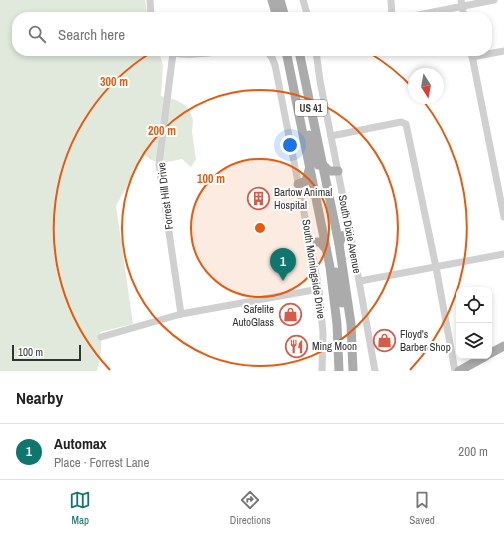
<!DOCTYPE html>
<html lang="en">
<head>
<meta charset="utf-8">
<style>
	:root { --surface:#fff; --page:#f6f6f6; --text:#222; --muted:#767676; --line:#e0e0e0; --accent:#0f766e }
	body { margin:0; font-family:"Archivo Narrow",sans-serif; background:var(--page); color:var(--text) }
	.controls { position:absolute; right:12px; bottom:12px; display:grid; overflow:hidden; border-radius:8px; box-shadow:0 2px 6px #0003 }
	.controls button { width:36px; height:36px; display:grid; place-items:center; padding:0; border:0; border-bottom:1px solid var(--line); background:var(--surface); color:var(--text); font:20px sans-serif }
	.compass { position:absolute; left:408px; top:68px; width:36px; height:36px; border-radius:50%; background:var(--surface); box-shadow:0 2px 6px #0003; rotate:169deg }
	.scale { position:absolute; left:12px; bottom:10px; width:69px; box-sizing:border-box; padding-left:4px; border:2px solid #333; border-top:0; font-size:11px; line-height:14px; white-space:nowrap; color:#333; -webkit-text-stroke:3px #fff; paint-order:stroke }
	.you { position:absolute; left:290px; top:145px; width:14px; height:14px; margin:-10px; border:3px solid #fff; border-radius:50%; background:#1a73e8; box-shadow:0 0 0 6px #1a73e833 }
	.badge { display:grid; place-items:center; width:26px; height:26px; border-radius:50%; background:var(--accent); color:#fff; font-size:13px; font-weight:700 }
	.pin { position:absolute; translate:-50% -33px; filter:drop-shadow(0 1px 2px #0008) }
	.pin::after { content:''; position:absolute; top:21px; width:14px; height:12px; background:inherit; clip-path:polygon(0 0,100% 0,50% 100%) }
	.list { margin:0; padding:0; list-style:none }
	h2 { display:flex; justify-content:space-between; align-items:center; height:52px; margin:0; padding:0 16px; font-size:17px }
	h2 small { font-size:13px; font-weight:400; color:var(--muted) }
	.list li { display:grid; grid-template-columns:26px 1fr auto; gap:12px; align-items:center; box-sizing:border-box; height:56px; padding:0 16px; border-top:1px solid var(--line) }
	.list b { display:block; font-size:15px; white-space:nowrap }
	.list p { margin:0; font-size:13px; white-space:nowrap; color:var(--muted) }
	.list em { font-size:13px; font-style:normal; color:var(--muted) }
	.icon { flex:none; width:22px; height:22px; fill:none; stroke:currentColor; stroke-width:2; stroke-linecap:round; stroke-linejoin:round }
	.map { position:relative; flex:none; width:504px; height:371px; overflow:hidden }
	.search { position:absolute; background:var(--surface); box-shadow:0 2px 6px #0003; left:12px; right:12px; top:12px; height:44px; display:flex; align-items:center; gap:10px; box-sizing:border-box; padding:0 14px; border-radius:16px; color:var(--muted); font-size:15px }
	.sheet { height:108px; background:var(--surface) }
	nav { display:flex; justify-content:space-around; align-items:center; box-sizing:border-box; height:56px; border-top:1px solid var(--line); background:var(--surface); font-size:11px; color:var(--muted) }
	nav a { display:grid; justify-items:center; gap:2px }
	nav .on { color:var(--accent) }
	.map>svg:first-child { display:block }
</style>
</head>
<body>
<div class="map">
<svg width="504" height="371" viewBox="0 0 504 371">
	<rect width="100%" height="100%" fill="#fff"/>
	<path fill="#e1e9dd" d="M0,0H145L148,17H17V51H159L163,66L161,96L176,100L183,104L189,109L193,120L192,132L196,159L191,167L182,159C165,162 159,166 144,155L116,206L133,324L100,332C103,344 100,360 97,371H0Z"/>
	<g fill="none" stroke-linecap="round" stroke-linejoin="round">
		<g stroke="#d0d0d0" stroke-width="7">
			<polyline points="150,0 151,17"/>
			<polyline points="303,0 308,17"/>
			<polyline points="391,0 392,17"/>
			<polyline points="461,0 464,17"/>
			<polyline points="408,17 494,0"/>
			<path d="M170,51C178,57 211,53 222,51"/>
			<polyline points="267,51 272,58 275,65 319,289 323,333 322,371"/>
			<polyline points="316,51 320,81 354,253 375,371"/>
			<polyline points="471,51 504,217"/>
			<polyline points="173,53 159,164 181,314"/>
			<polyline points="472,57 504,51"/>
			<polyline points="331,136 401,122 406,124 436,267 455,371"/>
			<polyline points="360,281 504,254"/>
			<polyline points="101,337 181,314 319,289"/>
		</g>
		<g stroke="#ababab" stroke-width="9">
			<polyline points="272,0 277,17"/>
			<polyline points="280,0 285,17"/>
			<polyline points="286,51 330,267 337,324 339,371"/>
			<polyline points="299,51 339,244 351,324 353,371"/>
			<polyline points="309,135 318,165"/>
			<polyline points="323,165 329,171 338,171"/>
			<polyline points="298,184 306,181 309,170"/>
			<polyline points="310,242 320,242 326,249"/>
			<polyline points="339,244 342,236 350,233"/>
			<polyline points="336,272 342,303"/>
			<polyline points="489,354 504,346"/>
			<polyline points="459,371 486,356"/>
		</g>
	</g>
	<circle cx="260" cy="228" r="69" fill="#e8590c" fill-opacity=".12"/>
	<g fill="none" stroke="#e8590c" stroke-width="2">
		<circle cx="260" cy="228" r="69"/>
		<circle cx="260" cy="228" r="138"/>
		<path d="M110 370A207 207 0 0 1 152 52M368 52A207 207 0 0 1 414 89M422 99A207 207 0 0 1 410 370"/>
	</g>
	<defs>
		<symbol id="building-ring" viewBox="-11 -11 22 22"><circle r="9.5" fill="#fff" stroke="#d65c49" stroke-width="1.5"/><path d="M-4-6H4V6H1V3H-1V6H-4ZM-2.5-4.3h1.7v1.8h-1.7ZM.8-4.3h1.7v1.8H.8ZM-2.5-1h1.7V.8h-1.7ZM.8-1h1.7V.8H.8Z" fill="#d65c49"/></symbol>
		<symbol id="shop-ring" viewBox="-11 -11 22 22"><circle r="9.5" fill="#fff" stroke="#d65c49" stroke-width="1.5"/><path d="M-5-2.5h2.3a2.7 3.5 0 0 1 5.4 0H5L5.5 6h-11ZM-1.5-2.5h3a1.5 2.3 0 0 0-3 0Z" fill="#d65c49"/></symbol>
		<symbol id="restaurant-ring" viewBox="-11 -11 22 22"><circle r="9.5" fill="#fff" stroke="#d65c49" stroke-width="1.5"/><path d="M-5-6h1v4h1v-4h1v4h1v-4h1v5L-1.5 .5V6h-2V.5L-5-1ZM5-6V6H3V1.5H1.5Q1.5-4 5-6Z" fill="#d65c49"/></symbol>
	</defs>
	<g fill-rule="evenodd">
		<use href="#building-ring" x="246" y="186" width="25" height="25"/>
		<use href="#shop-ring" x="278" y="302" width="25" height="25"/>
		<use href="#shop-ring" x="372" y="328" width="25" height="25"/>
		<use href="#restaurant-ring" x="284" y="334" width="25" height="25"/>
	</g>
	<g text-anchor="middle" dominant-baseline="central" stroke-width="4" stroke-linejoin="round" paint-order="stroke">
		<rect fill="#fff" stroke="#707070" stroke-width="1" x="295" y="100" width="32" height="16" rx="3"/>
		<g font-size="10" font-weight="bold" fill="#333">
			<text x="311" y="108">US 41</text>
		</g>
		<g font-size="11" fill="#333" stroke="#fff" text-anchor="start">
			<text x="274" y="192">Bartow Animal<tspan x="274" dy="13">Hospital</tspan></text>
			<text x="274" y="309" text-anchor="end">Safelite<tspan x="274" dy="13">AutoGlass</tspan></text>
			<text x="400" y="334">Floyd's<tspan x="400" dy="13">Barber Shop</tspan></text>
			<text x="312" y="346">Ming Moon</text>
		</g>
		<g font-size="11" fill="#333" stroke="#fff">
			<text transform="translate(165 196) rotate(-97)">Forrest Hill Drive</text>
			<text transform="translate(350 234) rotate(79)">South Dixie Avenue</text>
			<text transform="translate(314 269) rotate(81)">South Morningside Drive</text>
		</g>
	</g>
	<circle cx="260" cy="228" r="6" fill="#e8590c" stroke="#fff" stroke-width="2"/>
	<g font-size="12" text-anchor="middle" font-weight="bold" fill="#e8590c" stroke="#fff" stroke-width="4" stroke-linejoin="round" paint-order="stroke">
		<text x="114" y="86">300 m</text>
		<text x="162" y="135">200 m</text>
		<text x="211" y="183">100 m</text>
	</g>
</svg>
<div class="controls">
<button><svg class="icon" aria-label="locate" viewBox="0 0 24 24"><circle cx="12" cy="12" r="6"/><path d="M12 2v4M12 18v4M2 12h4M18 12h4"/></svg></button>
<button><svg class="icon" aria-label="layers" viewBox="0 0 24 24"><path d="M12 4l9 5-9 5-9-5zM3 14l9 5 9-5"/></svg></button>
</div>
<svg class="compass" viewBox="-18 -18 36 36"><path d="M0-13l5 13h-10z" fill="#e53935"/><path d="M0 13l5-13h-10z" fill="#767676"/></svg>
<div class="scale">100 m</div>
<div class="you"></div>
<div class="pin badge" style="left:283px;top:281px">1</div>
<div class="search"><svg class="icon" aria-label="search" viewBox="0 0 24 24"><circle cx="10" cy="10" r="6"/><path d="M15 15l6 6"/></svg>Search here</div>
</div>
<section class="sheet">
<h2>Nearby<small></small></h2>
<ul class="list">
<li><span class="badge">1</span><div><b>Automax</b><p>Place · Forrest Lane</p></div><em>200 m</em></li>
</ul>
</section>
<nav>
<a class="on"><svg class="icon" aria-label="map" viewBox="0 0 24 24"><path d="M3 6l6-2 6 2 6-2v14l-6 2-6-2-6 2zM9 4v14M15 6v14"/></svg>Map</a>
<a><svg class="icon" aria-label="directions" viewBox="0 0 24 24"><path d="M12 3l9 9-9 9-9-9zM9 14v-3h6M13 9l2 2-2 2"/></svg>Directions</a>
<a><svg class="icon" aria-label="saved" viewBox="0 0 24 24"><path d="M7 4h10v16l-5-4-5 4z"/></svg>Saved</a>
</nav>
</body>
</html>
